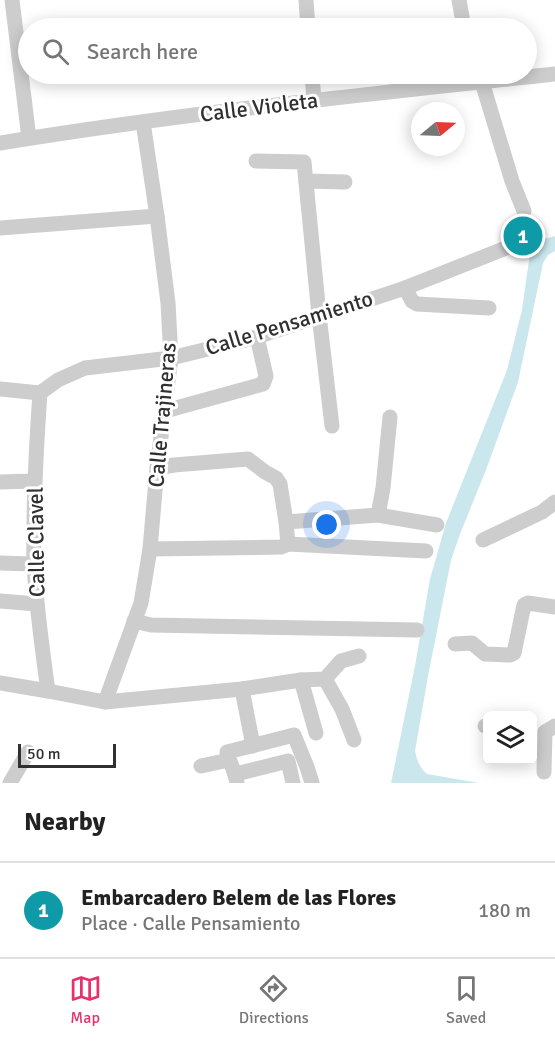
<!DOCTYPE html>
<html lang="en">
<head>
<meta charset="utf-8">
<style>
	:root { --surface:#fff; --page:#f2f2f2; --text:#222; --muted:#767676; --line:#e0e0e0; --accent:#e7316a }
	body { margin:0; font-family:Signika,sans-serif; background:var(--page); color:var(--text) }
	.controls { position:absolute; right:18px; bottom:18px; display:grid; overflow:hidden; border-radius:9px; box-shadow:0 3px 15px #0003 }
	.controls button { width:54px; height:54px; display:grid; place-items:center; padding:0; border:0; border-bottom:2px solid var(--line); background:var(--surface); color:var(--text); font:30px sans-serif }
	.compass { position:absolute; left:411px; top:102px; width:54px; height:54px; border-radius:50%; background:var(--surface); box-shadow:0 3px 15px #0003; rotate:71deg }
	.scale { position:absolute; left:18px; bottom:15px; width:98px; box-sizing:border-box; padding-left:6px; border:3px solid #303030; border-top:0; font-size:16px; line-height:21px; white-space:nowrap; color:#303030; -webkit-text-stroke:4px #fff; paint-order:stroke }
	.you { position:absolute; left:327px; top:525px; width:21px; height:21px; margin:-15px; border:4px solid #fff; border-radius:50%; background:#1a73e8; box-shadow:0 0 0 9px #1a73e833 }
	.badge { display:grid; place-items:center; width:39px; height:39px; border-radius:50%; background:var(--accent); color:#fff; font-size:20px; font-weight:700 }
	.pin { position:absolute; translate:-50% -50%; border:3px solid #fff; box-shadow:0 2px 6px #0006 }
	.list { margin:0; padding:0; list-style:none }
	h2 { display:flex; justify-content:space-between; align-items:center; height:78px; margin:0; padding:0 24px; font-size:26px }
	h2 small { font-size:20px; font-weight:400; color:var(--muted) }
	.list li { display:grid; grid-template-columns:39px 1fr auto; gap:18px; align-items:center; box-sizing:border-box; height:96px; padding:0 24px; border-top:2px solid var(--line) }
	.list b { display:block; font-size:22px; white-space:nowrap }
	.list p { margin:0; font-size:20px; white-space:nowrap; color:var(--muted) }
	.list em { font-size:20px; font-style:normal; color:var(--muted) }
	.icon { flex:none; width:33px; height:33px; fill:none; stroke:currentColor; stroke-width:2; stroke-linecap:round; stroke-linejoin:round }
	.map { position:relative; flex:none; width:555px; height:783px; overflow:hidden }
	.search { position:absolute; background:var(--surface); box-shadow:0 3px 15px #0003; left:18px; right:18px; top:18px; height:66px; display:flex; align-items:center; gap:15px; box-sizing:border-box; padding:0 21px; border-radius:33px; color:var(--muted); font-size:22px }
	.sheet { height:174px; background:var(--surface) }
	nav { display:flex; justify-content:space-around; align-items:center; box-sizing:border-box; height:84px; border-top:2px solid var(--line); background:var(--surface); font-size:16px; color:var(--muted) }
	nav a { display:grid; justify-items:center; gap:3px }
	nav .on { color:var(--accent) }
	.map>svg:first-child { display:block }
</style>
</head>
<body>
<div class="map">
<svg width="555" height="783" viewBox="0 0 555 783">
	<rect width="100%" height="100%" fill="#fff"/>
	<path fill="#cae7ed" d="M555,236V251L548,255L543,263L518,382L486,470L460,534L451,560L428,676L415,751C417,760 419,767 427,774L479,783H391L415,666L430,579L446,523L507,370L522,310L531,246L538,241Z"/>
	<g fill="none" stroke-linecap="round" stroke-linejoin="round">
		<g stroke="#cdcdcd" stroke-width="15">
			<polyline points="12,0 29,138"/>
			<polyline points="306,0 308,28"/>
			<polyline points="459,0 464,28"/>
			<polyline points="312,74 314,100"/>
			<polyline points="476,76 482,82 512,181 524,211"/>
			<path d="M0,143C184,113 370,94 555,74"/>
			<polyline points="256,161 304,162 319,315 332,426"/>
			<polyline points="306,181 345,182"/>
			<polyline points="0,228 157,216"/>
			<polyline points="405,288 412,301 417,304 489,308"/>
			<polyline points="0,389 40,393 58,380 85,368 171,358 257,337 405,288 506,248"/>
			<path d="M40,393C36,450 33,506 34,563C36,606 42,648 48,691"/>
			<polyline points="165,411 263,384 266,376 257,337"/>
			<polyline points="157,468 174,465 248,459 265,472 276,478 280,484 286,522 288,544"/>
			<polyline points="0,482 34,481"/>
			<polyline points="378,515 437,525"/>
			<polyline points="286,522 378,515 383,488 390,417"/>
			<polyline points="483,540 542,512 555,502"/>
			<polyline points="150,549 281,547 288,544 426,551"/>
			<polyline points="0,563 34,564"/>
			<polyline points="0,601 37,604"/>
			<polyline points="134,621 151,625 417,630"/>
			<polyline points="455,644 472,643 485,654 510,655 514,653 524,605 528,603 555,607"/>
			<polyline points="325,679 342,709 354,740"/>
			<polyline points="301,680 316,733"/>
			<polyline points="0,683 48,691 105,702 242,689 301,680 325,679 341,661 359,656"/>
			<polyline points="242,689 253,746"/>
			<polyline points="105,702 141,603 150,549 157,468 171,358 168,303 157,216 143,122"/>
			<polyline points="485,726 488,726"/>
			<polyline points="201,766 229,760"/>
			<polyline points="544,772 545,732 555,726"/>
			<polyline points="236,774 288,761 293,783"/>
			<polyline points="10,783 28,752"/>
			<path d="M237,783C235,772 230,763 227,752L294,735L307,767L312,783"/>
		</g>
	</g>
	<g text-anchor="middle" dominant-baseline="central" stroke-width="6" stroke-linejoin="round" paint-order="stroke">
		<g font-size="22" fill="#303030" stroke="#fff">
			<text transform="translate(259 107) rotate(-7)">Calle Violeta</text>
			<text transform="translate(289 323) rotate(-17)">Calle Pensamiento</text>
			<text transform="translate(162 415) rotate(-85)">Calle Trajineras</text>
			<text transform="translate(36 542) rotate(-91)">Calle Clavel</text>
		</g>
	</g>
</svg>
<div class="controls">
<button><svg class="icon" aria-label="layers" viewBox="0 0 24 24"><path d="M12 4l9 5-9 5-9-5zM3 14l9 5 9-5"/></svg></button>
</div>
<svg class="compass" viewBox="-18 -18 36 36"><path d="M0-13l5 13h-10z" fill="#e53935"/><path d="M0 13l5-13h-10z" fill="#767676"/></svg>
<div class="scale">50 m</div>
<div class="you"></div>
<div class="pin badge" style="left:523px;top:236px;background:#0f9aa8">1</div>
<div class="search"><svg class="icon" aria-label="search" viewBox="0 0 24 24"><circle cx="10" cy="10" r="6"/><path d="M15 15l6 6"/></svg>Search here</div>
</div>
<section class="sheet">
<h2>Nearby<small></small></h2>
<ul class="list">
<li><span class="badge" style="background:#0f9aa8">1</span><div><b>Embarcadero Belem de las Flores</b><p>Place · Calle Pensamiento</p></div><em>180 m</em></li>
</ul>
</section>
<nav>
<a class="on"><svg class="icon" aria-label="map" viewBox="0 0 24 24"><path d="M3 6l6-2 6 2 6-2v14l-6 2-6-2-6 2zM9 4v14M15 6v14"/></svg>Map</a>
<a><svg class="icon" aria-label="directions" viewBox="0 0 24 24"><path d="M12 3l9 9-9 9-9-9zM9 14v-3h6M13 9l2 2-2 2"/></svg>Directions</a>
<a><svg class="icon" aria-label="saved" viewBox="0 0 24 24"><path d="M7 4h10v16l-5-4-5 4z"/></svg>Saved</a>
</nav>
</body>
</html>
